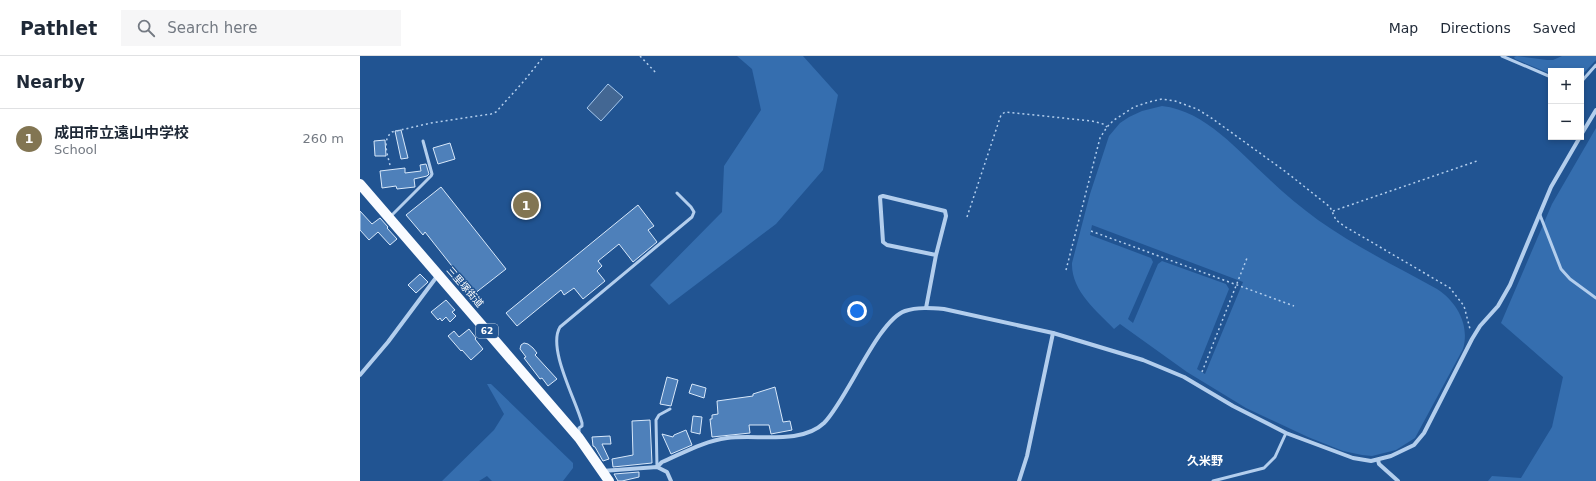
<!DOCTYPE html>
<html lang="en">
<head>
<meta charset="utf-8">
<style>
	:root { --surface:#fff; --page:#f6f6f7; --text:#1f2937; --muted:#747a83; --line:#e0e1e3; --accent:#827552 }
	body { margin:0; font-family:"DejaVu Sans","Noto Sans JP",sans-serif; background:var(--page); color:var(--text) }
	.controls { position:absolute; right:12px; top:12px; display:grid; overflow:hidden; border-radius:0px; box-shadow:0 2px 6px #0003 }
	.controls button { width:36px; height:36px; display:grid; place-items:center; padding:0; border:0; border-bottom:1px solid var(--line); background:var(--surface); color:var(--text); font:20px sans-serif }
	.you { position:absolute; left:497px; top:255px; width:14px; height:14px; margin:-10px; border:3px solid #fff; border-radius:50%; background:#1a73e8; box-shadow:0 0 0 6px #1a73e833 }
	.badge { display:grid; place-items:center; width:26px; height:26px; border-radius:50%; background:var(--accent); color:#fff; font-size:13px; font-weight:700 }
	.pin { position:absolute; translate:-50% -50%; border:2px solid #fff; box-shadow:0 1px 4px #0006 }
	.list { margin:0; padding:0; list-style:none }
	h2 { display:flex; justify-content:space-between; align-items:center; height:52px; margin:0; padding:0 16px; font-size:17px }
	h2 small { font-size:13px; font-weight:400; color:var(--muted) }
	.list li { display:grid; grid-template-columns:26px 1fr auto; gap:12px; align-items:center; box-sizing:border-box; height:60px; padding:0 16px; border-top:1px solid var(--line) }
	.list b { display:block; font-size:15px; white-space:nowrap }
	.list p { margin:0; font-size:13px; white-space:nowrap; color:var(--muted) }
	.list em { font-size:13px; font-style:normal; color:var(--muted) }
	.icon { flex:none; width:22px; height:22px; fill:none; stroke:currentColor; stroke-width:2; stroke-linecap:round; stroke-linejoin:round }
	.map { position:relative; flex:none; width:1236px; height:425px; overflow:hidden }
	header { display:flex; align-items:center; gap:24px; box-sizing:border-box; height:56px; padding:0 20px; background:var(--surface); border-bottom:1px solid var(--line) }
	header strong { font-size:19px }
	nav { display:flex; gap:22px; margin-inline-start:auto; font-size:14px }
	.search { width:280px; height:36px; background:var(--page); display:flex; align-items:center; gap:10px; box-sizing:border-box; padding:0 14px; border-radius:0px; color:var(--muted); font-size:15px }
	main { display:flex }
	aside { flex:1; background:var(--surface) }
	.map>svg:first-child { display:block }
</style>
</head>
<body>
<header>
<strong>Pathlet</strong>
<div class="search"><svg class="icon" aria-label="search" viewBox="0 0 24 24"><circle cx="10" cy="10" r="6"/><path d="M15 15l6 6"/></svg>Search here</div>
<nav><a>Map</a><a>Directions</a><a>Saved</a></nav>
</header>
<main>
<aside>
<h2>Nearby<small></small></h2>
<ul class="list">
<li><span class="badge">1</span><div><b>成田市立遠山中学校</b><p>School</p></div><em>260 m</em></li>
</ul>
</aside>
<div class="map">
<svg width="1236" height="425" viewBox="0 0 1236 425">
	<rect width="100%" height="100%" fill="#215492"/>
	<g fill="#356eaf" fill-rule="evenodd">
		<polygon points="377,0 443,0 478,39 463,114 416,168 309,249 290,229 362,156 364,110 401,54 392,13"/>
		<polygon points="1157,0 1187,4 1193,4 1202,0 1236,0 1236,4 1221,20 1221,15 1191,15 1191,18 1155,3 1154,1"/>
		<path d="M802,50C846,55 878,95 909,123C924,138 941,151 958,164C995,190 1037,211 1077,233C1097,246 1110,269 1103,293L1055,382L1036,394L1012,400L1002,399L983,395L948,381L886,352L827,316L760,268L754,273C737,255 711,235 712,207L730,138L749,80L760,67L769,61L782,55ZM732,169L883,226L845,318L837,313L869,233L866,228L802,205L798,208L773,267L768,263L793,206L791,202L730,179Z"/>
		<polygon points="1236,72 1236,425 1128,425 1132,420 1161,422 1192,371 1203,321 1141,267 1192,148"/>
		<polygon points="127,328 131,328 213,407 213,412 203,425 132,425 127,420 119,425 82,425 134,374 144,358"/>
	</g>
	<polygon fill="#436793" stroke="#a7c9ee" points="248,28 263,41 241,65 227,52"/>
	<g fill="#4e80ba" stroke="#d8e8fa">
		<polygon points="41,74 48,102 41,103 35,75"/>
		<polygon points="25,84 26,100 15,100 14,85"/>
		<polygon points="90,87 95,103 78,108 73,92"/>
		<polygon points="66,108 69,118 67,120 54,123 55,131 37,133 36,130 22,132 20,115 45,112 45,117 61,115 60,109"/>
		<polygon points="81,131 146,213 114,238 65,176 63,179 46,159"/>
		<polygon points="278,149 294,170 288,174 297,186 273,206 259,188 238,205 242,210 237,215 245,225 223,243 214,232 204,239 201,234 157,270 146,257"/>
		<polygon points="0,155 12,168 20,162 28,171 27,172 37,183 30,189 18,176 9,184 0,174"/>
		<polygon points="60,218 68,226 56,237 48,229"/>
		<polygon points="86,244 95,254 92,256 96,260 90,266 86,261 82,265 80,262 78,264 71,256"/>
		<polygon points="109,273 116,282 115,283 123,293 111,304 102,294 101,295 88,280 94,275 99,281"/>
		<polygon points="164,287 168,288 173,292 177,297 175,299 197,323 188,330 182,322 180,323 164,302 166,301 160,293 161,289"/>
		<polygon points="307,321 318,324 311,350 300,348"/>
		<polygon points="332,328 346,332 344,342 329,337"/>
		<polygon points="415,331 423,366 430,365 432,374 411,378 409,369 389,369 390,377 352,381 350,363 352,363 352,359 358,358 357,345 393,340 393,338"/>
		<polygon points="333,360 342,361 340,378 331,376"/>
		<polygon points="290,364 292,407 253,411 252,403 273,399 272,365"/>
		<polygon points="326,374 332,389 311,398 302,378 313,381 314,379"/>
		<polygon points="250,380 251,388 242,388 249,403 243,405 235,391 233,390 232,381"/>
		<polygon points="279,416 279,421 262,425 258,425 254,418"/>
	</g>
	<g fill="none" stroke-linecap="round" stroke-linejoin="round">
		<g stroke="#b3ceed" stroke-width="1.5" stroke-dasharray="2 3" stroke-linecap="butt">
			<polyline points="280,0 297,18"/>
			<path d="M30,109C27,97 22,84 32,76L71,67L131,58L136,56L164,25L184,0"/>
			<polyline points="973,155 1117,105"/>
			<polyline points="607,161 641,59 645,56 732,65 743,68 747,71"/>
			<polyline points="731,175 934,250"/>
			<polyline points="706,214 740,82 747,71 754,64 774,51 789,46 802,43 815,45 837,53 850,61 926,116 970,151 976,164 984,170 1090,232 1104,250 1110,273"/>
			<polyline points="842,316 887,202"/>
		</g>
		<g stroke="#b3ceed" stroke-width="3">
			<polyline points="1142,0 1191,21"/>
			<polyline points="1221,26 1236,9"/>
			<polyline points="1180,159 1201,213 1210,223 1236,242"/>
			<polyline points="30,161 71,120 72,118 63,85"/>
			<path d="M219,378V372L222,370V367C216,344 187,292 200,271L332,161L334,156L331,151L317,137"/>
			<polyline points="297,411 296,364 299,359 310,353"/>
			<polyline points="853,425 904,412 915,401 926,377"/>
		</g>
		<g stroke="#b3ceed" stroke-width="4">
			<polyline points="1221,79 1236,54"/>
			<polyline points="566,252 576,199 586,160 585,155 523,140 520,141 523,186 527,189 576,199"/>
			<polyline points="0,319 28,286 78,219"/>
			<polyline points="1018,404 1019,408 1038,425"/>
			<path d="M297,411L302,406C323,397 344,385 367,382C396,378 441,389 464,367C487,344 518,264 545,255C557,251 571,252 584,253L693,277L783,304L824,321L873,350L926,377L993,402L1011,405L1031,400L1054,389L1064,377L1112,283L1120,270L1138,250L1150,229L1191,131L1220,81"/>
			<polyline points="242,415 297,411 307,416 311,425"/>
			<polyline points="659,425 667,400 693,277"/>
		</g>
		<polyline stroke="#f9fbff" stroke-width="10" points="0,128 219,382 249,425"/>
	</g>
	<g text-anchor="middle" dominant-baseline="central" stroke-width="3" stroke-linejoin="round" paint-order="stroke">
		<rect fill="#215492" stroke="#bcccde" stroke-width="1" x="116" y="268" width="22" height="14" rx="3"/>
		<g font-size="9" font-weight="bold" fill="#fff">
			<text x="127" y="275">62</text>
		</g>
		<g font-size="10" fill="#fff" stroke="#215492">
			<text transform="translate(105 231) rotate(49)">三里塚街道</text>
		</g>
		<g font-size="12" font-weight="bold" fill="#fff" stroke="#215492">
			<text x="845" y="405">久米野</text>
		</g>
	</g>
</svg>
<div class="controls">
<button>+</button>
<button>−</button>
</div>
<div class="you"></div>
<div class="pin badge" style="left:166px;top:149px">1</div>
</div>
</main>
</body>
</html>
